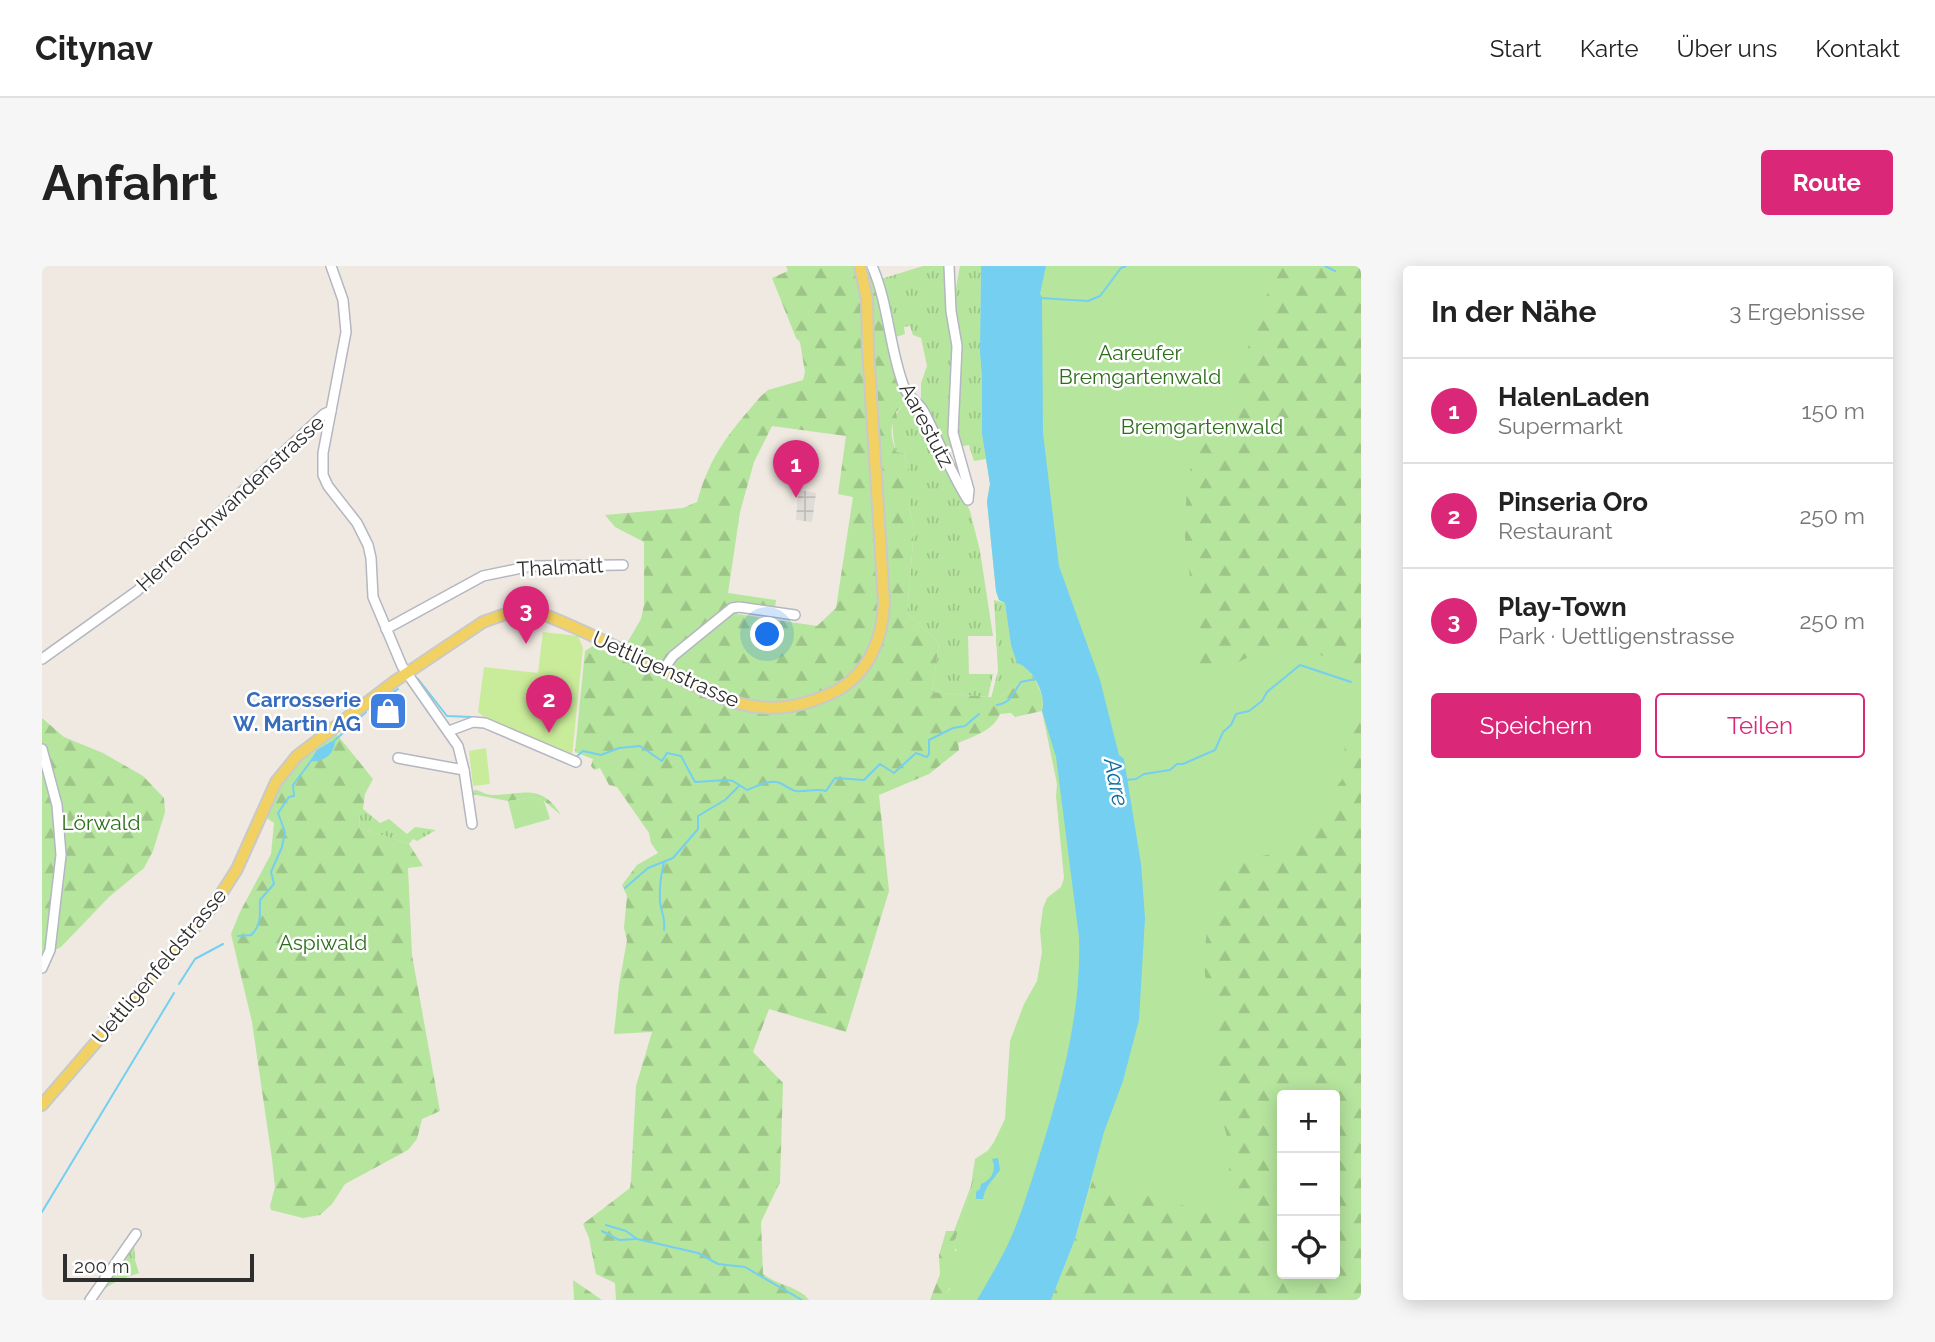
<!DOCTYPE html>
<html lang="de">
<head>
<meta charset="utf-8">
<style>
	:root { --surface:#fff; --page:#f6f6f6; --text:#222; --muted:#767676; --line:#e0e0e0; --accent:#db2777 }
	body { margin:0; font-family:Raleway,sans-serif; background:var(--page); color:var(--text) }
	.controls { position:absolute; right:21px; bottom:21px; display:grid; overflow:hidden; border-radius:7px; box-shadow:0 4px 18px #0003 }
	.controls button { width:63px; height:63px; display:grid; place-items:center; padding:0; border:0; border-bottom:2px solid var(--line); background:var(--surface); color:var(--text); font:35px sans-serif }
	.scale { position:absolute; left:21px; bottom:18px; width:191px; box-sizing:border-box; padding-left:7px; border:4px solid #2e2e2e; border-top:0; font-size:19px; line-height:24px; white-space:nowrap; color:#2e2e2e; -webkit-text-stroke:5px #fff; paint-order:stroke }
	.you { position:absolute; left:726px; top:369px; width:24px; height:24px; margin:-18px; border:5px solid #fff; border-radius:50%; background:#1a73e8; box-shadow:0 0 0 10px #1a73e833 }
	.badge { display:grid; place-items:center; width:46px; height:46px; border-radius:50%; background:var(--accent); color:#fff; font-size:23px; font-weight:700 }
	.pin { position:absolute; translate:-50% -58px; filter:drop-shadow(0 2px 4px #0008) }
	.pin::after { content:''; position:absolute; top:37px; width:24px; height:21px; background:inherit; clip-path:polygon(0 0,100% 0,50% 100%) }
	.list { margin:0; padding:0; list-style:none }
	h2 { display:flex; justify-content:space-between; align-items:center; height:91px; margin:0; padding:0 28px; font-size:30px }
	h2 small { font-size:23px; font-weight:400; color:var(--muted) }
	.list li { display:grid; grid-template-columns:46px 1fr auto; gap:21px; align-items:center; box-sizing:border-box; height:105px; padding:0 28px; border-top:2px solid var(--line) }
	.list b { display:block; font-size:26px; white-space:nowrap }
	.list p { margin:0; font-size:23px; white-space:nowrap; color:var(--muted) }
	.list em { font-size:23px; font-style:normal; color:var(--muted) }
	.actions { display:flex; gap:14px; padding:21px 28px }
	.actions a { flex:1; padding:16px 0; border:2px solid var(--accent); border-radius:7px; text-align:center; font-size:24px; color:var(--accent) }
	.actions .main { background:var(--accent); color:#fff }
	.icon { flex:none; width:38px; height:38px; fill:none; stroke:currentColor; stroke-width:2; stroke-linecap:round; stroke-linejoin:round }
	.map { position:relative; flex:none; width:1319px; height:1034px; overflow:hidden; border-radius:7px }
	header { display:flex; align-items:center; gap:42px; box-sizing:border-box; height:98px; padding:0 35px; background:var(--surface); border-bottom:2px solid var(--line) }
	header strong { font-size:33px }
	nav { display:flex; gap:38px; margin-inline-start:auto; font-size:24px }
	.intro { display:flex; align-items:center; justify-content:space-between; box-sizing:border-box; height:168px; padding:0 42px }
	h1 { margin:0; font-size:49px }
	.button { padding:18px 32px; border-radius:7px; background:var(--accent); color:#fff; font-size:24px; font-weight:700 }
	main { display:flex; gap:42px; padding:0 42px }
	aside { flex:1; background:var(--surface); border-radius:7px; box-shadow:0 4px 18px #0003 }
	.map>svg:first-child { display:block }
</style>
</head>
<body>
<header>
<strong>Citynav</strong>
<nav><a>Start</a><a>Karte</a><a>Über uns</a><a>Kontakt</a></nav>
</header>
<div class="intro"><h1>Anfahrt</h1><a class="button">Route</a></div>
<main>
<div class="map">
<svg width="1319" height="1034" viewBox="0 0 1319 1034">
	<defs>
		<pattern id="grass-tufts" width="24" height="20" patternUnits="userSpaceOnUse" patternTransform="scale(1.75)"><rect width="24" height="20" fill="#b6e59e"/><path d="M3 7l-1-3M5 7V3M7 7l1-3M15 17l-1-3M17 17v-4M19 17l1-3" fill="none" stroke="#9dc588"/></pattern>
		<pattern id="forest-firs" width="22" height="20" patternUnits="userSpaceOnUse" patternTransform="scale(1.75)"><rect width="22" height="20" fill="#b6e59e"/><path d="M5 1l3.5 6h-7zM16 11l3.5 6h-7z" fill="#9dc588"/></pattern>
		<pattern id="plaza-grid" width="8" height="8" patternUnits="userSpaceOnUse" patternTransform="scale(1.75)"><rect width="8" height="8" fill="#dfdcd8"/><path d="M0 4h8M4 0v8" fill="none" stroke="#c0bdba"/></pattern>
	</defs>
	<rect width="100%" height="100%" fill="#efe9e1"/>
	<g fill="url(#grass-tufts)">
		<polygon points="881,0 905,0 914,75 913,182 901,183 879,132 879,117 885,100 879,72 871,69 868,60 862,61 863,68 851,72 839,13"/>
		<path d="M918,0H939L938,86L940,112V168L944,193L932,195L927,179L915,181C914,122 905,58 918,0Z"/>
		<path d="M867,133L876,140L928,245L938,285L951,370H926L927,408H951L946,431L890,426L897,377L865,347L872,264L866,236V203L862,187L854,186C849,160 847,152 867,133Z"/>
		<polygon points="952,334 963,337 969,379 992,412 971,420 958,432 949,432 956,405"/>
		<polygon points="321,543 338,557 347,553 365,568 373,561 394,564 375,575 371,573 367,578 318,562 317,548"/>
		<polygon points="92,977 93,994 97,1007 77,1014 55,1027"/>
	</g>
	<g fill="url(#forest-firs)" fill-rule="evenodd">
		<path d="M744,0H827L867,133L854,146L855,153C845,161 851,175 854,186L862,187L866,203V236L872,264L865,347L897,377L890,426L958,432L971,420L992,412C998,422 1003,434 1000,445L973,451L969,447L958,448C951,465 932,470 916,477L917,484L887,508L837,529L847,625L804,766L727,743L711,786L741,817L738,916L719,956L721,1008C735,1019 758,1021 767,1034H574L573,1017L554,1008L547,972L541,958L588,922L589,914L594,820L610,766L572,768L577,719L585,674L582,662L585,630L580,619L595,599L616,587L609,577L607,567L575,521L567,519L558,502L552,504L549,500L551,493L533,486L543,385L551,380L569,388L578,389L599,353L602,339V276L573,261L563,249L641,242L655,236C669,187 686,169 718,131L726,124L761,114L763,106L758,76L754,72L730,12L746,5ZM730,160L804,170L796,228L811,231L794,342L775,360L695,348L697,338L733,342L734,334L686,327L698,246L712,196Z"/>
		<path d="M1004,0H1319V1034H1009L1033,973L1050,915ZM1240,829H1293V1008H1240Z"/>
		<polygon points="0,452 22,471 61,487 101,510 122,532 123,546 111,585 102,602 67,631 19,681 9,686 0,700"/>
		<polygon points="293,466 331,513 323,528 321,543 317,548 318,562 367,578 381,600 366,602 370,689 398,845 380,853 375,873 366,884 303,918 290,938 278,949 261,952 229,944 228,940 233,921 230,893 210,756 189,668 198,646 229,588 232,557 226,553 226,538 250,499"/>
		<path d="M434,524C439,525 444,529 450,529C479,529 499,516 519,549L502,535L492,531L466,535L429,528L428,525Z"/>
		<path d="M945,885L943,891L937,898L914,972C914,978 909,1020 906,1025C904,1028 901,1031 898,1034H888L898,1008L897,989L904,965H912L929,920L933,893Z"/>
		<polygon points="531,1014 560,1034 532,1034"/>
	</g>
	<g fill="#b6e59e">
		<path d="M939,0H1230L1228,22L1213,56L1192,133L1153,191L1145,213L1143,272L1154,359L1152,399L1161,409L1174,411C1205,389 1233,373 1273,387C1288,392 1303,401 1319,406V435H1315C1294,457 1304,476 1304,502C1304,511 1296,518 1291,526C1282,542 1276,565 1260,577C1245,588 1210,591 1191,594L1190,601L1175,623L1165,665L1162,692L1163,709L1176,766L1172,819L1175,834L1187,878V912L1194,922L1196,929L1191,953L1050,915L1033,973L1009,1034H898L908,1023L902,1016L909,999L906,992L909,987L915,984L908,978L914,972L937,897L952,876L963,853L968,775L982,738L995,715L1000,686L998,664L1001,642L1005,632L1019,621L1022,612L1014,530L1015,518L1000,445C1005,429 991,402 975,397L969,379L963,337L957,334L954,325L945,235L948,218L940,168V112L938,86Z"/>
		<polygon points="492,531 502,535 508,553 473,563 466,535"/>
	</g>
	<g fill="#c9ec9a">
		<polygon points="501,366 536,370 541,382 530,490 447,455 436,446 442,401 496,407"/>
		<polygon points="444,482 448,518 431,520 427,485"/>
	</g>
	<polygon fill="url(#plaza-grid)" points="756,224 774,227 770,256 754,254"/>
	<g fill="#75cff0">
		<path d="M939,0H1004L998,28L1000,31L1001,167L1017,300L1058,414L1077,489L1082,493L1099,598L1103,652L1097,754L1081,815L1062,866L1033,973L1009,1034H935C946,1015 957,997 966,978C977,955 984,931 992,907C1016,831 1040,752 1037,671L1014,491L1000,445C1005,429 991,402 975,397L969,379L963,337L957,334L954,325L945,235L948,218L940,168V112L938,86Z"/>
		<path d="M290,475L293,476C292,488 281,497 268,495L275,484Z"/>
		<path d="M956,892L958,904C951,914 943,920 941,933H934V926L938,923L939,918C950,914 955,903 950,893Z"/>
	</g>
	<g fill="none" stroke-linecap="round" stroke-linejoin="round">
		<g stroke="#75cff0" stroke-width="2">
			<polyline points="1283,0 1293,5"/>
			<polyline points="998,32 1046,35 1058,30 1079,2 1084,0"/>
			<polyline points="376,413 405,450 430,451"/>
			<polyline points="335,438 356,423"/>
			<path d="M955,439C970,437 971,426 979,416L993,413"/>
			<polyline points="292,475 324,446"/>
			<path d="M533,492L541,485L559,489L577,482L598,480L620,495L625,487L639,490L653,516L685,514L691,515L705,524C716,520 727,513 738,517C744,520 749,524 754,525C765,526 774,522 784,525L793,512L822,514L838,498L852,507L874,487L885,491L887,488V474L911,462L923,460L937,448"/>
			<polyline points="1084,514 1094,513 1102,508 1128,504 1135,498 1141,498 1173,484 1181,466 1189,459 1194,448 1207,445 1220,435 1225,426 1258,399 1309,416"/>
			<polyline points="583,622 606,602 631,592 656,563 656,550 683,534 697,520"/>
			<path d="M622,664C624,653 619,646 618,636C617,623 619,609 622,596"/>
			<path d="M196,670L209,669C221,658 217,648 218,634L232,618L229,606L240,581L243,566L236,547L247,531L252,530L251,519L269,495"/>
			<polyline points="137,718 153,693 181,678"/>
			<polyline points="0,946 132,727"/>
			<polyline points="564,959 584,965 595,973 656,987 676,998 703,1001 760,1034"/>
			<polyline points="560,965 577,974 594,973"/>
		</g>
		<defs>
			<g id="minor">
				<polyline points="289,0 301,34 304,66 281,187 281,209 286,220 315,257 326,279 329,292 331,331 360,400 416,480 422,504 430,558"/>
				<path d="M830,0C847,39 847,82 862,121C866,132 877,136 882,146C897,175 908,206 926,234"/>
				<polyline points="907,0 909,45 915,80 911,167 927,224 926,233"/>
				<polyline points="344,363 441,310 489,300 581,299"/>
				<polyline points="0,393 95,325 282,148 289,145"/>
				<polyline points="621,404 631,390 690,342 697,341 753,349"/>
				<polyline points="407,465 431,456 443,457 534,496"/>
				<polyline points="0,483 15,539 19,589 8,684 0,702"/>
				<polyline points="356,492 422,504"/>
				<polyline points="48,1034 94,968"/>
			</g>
			<path id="major" d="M0,839L172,639L195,603L234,516L255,490L353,415L441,356L469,346L482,345L503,349C547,366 590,389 633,410C660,423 687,438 717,441C744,444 770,437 794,425C827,407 841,372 842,336L826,83L825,34L818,0"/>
		</defs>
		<use href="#minor" stroke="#b4b7c1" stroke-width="12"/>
		<use href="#major" stroke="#c9c9c9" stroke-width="14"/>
		<use href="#minor" stroke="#fff" stroke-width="9"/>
		<use href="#major" stroke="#f2d163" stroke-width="10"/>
	</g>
	<defs>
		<symbol id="shop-square" viewBox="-11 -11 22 22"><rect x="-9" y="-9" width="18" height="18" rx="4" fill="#3f7fe0" stroke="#fff"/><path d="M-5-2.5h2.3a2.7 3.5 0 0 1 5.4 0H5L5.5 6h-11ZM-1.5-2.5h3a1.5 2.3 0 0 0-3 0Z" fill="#fff"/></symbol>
	</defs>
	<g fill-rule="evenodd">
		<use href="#shop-square" x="324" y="423" width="44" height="44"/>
	</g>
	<g text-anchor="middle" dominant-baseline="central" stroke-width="5" stroke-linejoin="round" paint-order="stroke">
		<g font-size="21" fill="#2c6e1b" stroke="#fff">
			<text x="1098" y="86">Aareufer<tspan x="1098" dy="24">Bremgartenwald</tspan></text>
			<text x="1160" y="160">Bremgartenwald</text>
			<text x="59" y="556">Lörwald</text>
			<text x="281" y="676">Aspiwald</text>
		</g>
		<g font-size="21" fill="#2e2e2e" stroke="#fff">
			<text transform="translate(885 159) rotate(62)">Aarestutz</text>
			<text transform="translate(188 237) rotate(-43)">Herrenschwandenstrasse</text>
			<text transform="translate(518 301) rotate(-3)">Thalmatt</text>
			<text transform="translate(624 403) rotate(24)">Uettligenstrasse</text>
			<text transform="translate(117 700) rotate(-50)">Uettligenfeldstrasse</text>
		</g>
		<g font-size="21" font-weight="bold" fill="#366cbe" stroke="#fff" text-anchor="end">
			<text x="319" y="433">Carrosserie<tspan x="319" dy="24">W. Martin AG</tspan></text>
		</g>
		<g font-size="23" font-style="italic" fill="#0d6fa3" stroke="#fff">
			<text transform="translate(1075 516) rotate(79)">Aare</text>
		</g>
	</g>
</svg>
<div class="controls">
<button>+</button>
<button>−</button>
<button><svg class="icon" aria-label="locate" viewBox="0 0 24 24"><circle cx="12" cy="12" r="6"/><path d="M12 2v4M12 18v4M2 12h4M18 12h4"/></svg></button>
</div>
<div class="scale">200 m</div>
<div class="you"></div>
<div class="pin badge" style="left:754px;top:232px">1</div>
<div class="pin badge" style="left:507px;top:467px">2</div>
<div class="pin badge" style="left:484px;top:378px">3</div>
</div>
<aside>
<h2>In der Nähe<small>3 Ergebnisse</small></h2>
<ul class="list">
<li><span class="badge">1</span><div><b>HalenLaden</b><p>Supermarkt</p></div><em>150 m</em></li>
<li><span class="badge">2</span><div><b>Pinseria Oro</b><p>Restaurant</p></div><em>250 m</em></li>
<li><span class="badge">3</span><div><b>Play-Town</b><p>Park · Uettligenstrasse</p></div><em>250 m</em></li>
</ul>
<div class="actions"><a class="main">Speichern</a><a>Teilen</a></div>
</aside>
</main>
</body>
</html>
